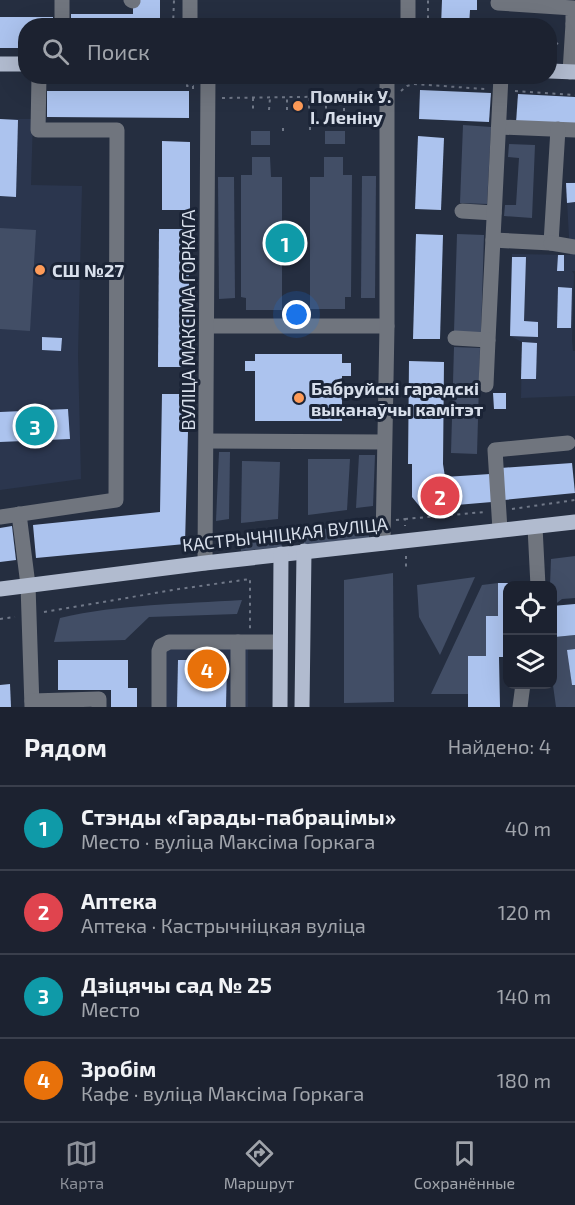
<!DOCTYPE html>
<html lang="ru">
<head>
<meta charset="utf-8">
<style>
	:root { --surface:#1c2230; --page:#252a38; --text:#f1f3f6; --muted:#a0a4ab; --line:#3a3f4c; --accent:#8c9099 }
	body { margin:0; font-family:"Exo 2",sans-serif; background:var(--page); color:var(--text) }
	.controls { position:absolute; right:18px; bottom:18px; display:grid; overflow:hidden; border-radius:12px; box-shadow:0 6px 24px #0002 }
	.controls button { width:54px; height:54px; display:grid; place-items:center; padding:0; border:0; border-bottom:2px solid var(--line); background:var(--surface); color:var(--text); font:30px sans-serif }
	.you { position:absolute; left:297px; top:315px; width:21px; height:21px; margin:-15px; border:4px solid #fff; border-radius:50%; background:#1a73e8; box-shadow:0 0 0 9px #1a73e833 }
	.badge { display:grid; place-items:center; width:39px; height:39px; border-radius:50%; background:var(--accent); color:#fff; font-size:20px; font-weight:700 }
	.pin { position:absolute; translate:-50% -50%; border:3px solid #fff; box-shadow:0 2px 6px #0006 }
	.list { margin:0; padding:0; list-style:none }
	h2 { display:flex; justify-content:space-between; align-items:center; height:78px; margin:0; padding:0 24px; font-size:26px }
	h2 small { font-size:20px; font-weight:400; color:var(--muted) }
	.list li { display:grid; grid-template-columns:39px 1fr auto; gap:18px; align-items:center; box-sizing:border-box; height:84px; padding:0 24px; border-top:2px solid var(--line) }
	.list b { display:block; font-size:22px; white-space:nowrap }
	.list p { margin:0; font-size:20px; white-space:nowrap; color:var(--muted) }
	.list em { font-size:20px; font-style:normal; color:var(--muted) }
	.icon { flex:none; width:33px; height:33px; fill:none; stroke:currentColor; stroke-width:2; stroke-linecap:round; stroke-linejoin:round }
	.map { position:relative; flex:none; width:575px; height:707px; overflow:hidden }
	.search { position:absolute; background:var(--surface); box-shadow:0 6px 24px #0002; left:18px; right:18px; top:18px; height:66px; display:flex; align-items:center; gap:15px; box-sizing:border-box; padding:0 21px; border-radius:24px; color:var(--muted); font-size:22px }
	.sheet { height:414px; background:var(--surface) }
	nav { display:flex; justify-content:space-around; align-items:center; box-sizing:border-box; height:84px; border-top:2px solid var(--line); background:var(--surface); font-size:16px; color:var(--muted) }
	nav a { display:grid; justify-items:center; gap:3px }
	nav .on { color:var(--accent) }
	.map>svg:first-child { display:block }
</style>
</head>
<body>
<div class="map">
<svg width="575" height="707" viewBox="0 0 575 707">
	<rect width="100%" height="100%" fill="#252e40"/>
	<g fill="#2b364e">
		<polygon points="0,119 33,119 31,185 82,186 78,355 81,479 0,490"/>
		<polygon points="575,182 575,271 572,271 574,274 572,340 573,351 575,351 575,396 521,398 522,342 510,336 512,254 570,255 566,183"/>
		<polygon points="157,642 248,647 248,707 155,707"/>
	</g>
	<g fill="#424e66">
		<polygon points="463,125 491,127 487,204 460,203"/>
		<rect x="251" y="131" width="19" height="14"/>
		<rect x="325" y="131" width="20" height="13"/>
		<polygon points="509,144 535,145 532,218 504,216 505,205 516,205 519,158 508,157"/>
		<polygon points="252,157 270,157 271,177 282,177 282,310 246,310 246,298 241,297 241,175 252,175"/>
		<polygon points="324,157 343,157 343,175 352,175 351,297 345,297 345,309 310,309 310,177 324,177"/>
		<polygon points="362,176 376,176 375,298 361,298"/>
		<polygon points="218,177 234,177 235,298 219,299"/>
		<polygon points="0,228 36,230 30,331 0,329"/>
		<polygon points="457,234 484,235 481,333 454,332"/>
		<polygon points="454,347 480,348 477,454 451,453"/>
		<polygon points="219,452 230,452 229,519 216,521"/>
		<polygon points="359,455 375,455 373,506 356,508"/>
		<polygon points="308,459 350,459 347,510 308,515"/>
		<polygon points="242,461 280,462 278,519 241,523"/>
		<polygon points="369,524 369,538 304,545 304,531"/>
		<polygon points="280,535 282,547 241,551 240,538"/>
		<polygon points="575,556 575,598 562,599 553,606 552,586 550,585 551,559"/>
		<polygon points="393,573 394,702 344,703 344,580"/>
		<polygon points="475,577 440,655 419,617 417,585"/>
		<polygon points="498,583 498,616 486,617 486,656 468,656 468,694 431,694 482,585"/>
		<path d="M242,600L237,614L149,617L125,640L54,642L60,618C120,604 181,604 242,600Z"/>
		<polygon points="552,614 555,637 575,635 575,649 568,650 572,685 575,685 575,707 556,707 552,678"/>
	</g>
	<g fill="#acc3ee">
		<polygon points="133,0 160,0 160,26 71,26 71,14 133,14"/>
		<polygon points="442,0 477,0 477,10 470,10 469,26 441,26"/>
		<polygon points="0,17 53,17 53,26 26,26 26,48 0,48"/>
		<polygon points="489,22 518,24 518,26 488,26"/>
		<polygon points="420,90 491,93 489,122 419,119"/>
		<polygon points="47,91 189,91 189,118 47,117"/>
		<polygon points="518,94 575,97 575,127 516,123"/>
		<polygon points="0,119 18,120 16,197 0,196"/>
		<polygon points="418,136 444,138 441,210 415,209"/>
		<polygon points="162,141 190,142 190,210 162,210"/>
		<polygon points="566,183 575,183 575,202 567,203"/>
		<polygon points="159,229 189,229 189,367 158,367"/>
		<polygon points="416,234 443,235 440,339 413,339"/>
		<polygon points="558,255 564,255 564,271 557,271"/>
		<polygon points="512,257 526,257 524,321 538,322 538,337 510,336"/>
		<polygon points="558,287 572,288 571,328 557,328"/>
		<polygon points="42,337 62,338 61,351 42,350"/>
		<polygon points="522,342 537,343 536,379 521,379"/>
		<polygon points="255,354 342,354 342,363 351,363 351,376 342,376 342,421 255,421 255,371 245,371 245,361 255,361"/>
		<polygon points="409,361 444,362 443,464 445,477 490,474 492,502 421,508 412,497 412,464 408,464"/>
		<polygon points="493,393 506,393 506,409 494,409"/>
		<polygon points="162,394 189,394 185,544 36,558 33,525 160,512"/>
		<polygon points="68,409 70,439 0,442 0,412"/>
		<polygon points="572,463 575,493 504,500 501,468"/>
		<polygon points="12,526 16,560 0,562 0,528"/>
		<polygon points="498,583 527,583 527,586 508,586 508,657 499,657 500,707 468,707 468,656 486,656 486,616 498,616"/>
		<polygon points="575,604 575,635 555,637 552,606"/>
		<polygon points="575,649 575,685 572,685 567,650"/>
		<polygon points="58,660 128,660 128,688 137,688 137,707 111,707 111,690 58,690"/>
		<polygon points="178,660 227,660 226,707 177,707"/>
		<polygon points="10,684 11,707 0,707 0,685"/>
	</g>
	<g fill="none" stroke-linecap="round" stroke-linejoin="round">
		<g stroke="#707888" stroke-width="2" stroke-dasharray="3 4.5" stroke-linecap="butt">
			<polyline points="173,26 174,0"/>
			<polyline points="428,26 428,0"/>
			<polyline points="550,49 558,43"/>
			<polyline points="188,77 187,86 193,86 193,89"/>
			<polyline points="401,91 407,86 414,84 485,89"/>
			<polyline points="515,91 575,95"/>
			<polyline points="222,98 372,96"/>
			<polyline points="253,98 253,110"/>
			<polyline points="309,98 309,110"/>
			<polyline points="326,98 326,110"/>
			<polyline points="269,110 270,98"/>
			<polyline points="287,110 287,98"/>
			<polyline points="344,111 344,97"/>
			<polyline points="310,127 310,134"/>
			<polyline points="283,128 283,135"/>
			<polyline points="512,509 575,500"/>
			<polyline points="405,519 485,512"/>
			<polyline points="396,520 405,519 405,526"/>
			<polyline points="406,556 406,571"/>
			<polyline points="44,612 179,589 250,579 250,629"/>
			<polyline points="0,619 15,617"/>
		</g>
		<g stroke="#70757e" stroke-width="15">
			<polyline points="131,0 133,1"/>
			<polyline points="498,3 573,8 573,24"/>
			<polyline points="62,26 62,0"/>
			<polyline points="190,26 190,0"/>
			<polyline points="408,26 408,0"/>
			<polyline points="570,72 573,24 575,24"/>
			<polyline points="499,127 575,130"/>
			<polyline points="462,211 494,213"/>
			<polyline points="493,240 551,243 558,129"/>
			<polyline points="551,243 575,247"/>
			<polyline points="207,326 387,326"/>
			<polyline points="455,338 488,340 501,76"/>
			<polyline points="486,385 488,340"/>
			<polyline points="207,441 384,442"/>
			<polyline points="19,514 28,585 32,707"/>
			<polyline points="0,517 116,500 117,130 38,130 39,76"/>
			<polyline points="535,527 538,586"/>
			<polyline points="500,530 495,450 568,443"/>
			<polyline points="383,543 387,326 387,76"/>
			<polyline points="205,563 208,76"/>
			<polyline points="32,701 99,699 99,707"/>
			<polyline points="159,707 159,651 161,646 169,642 280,642"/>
			<polyline points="238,707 238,642"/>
			<polyline points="520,707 523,684"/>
		</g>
		<g stroke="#b1bbcf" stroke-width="15">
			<polyline points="0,64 26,64"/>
			<polyline points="550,71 575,72"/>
			<polyline points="0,589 205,563 575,522"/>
			<polyline points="280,707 281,554"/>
			<polyline points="302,707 304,551"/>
		</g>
	</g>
	<g fill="#fe9b58" stroke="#1b2436" stroke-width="2">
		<circle cx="298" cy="106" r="6"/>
		<circle cx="40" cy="270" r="6"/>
		<circle cx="299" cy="398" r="6"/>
	</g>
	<g text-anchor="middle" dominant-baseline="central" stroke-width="6" stroke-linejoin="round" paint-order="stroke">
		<g font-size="18" font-weight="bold" fill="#d8dfeb" stroke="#1b2436" text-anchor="start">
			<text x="310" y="96">Помнік У.<tspan x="310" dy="21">І. Леніну</tspan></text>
			<text x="52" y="270">СШ №27</text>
			<text x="311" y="388">Бабруйскі гарадскі<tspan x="311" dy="21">выканаўчы камітэт</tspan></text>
		</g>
		<g font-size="18" fill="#d8dfeb" stroke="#1b2436">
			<text transform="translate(188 320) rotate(-90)">ВУЛІЦА МАКСІМА ГОРКАГА</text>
			<text transform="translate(285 534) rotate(-6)">КАСТРЫЧНІЦКАЯ ВУЛІЦА</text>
		</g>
	</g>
</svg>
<div class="controls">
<button><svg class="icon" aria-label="locate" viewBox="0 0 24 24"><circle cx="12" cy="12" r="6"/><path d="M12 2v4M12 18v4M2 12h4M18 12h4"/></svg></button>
<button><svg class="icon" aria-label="layers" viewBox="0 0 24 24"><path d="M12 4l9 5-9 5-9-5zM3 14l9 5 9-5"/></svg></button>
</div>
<div class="you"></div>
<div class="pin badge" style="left:285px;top:243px;background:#0f9aa8">1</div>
<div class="pin badge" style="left:440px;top:496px;background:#e0444e">2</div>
<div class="pin badge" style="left:35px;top:426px;background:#0f9aa8">3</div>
<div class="pin badge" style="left:207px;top:669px;background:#e8710a">4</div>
<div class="search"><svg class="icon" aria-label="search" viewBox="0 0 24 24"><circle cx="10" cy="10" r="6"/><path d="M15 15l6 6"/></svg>Поиск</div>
</div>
<section class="sheet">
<h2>Рядом<small>Найдено: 4</small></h2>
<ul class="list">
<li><span class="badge" style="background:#0f9aa8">1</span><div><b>Стэнды «Гарады-пабрацімы»</b><p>Место · вуліца Максіма Горкага</p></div><em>40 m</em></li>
<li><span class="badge" style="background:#e0444e">2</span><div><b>Аптека</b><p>Аптека · Кастрычніцкая вуліца</p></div><em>120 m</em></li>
<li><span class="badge" style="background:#0f9aa8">3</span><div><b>Дзіцячы сад № 25</b><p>Место</p></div><em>140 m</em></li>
<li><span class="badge" style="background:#e8710a">4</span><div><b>Зробім</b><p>Кафе · вуліца Максіма Горкага</p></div><em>180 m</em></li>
</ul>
</section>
<nav>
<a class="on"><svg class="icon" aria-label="map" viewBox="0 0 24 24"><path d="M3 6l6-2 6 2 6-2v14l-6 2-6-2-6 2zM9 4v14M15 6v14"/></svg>Карта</a>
<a><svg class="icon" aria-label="directions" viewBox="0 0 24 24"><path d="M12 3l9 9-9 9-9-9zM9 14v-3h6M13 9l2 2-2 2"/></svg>Маршрут</a>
<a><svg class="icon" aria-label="saved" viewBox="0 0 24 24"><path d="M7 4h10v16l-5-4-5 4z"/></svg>Сохранённые</a>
</nav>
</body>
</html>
